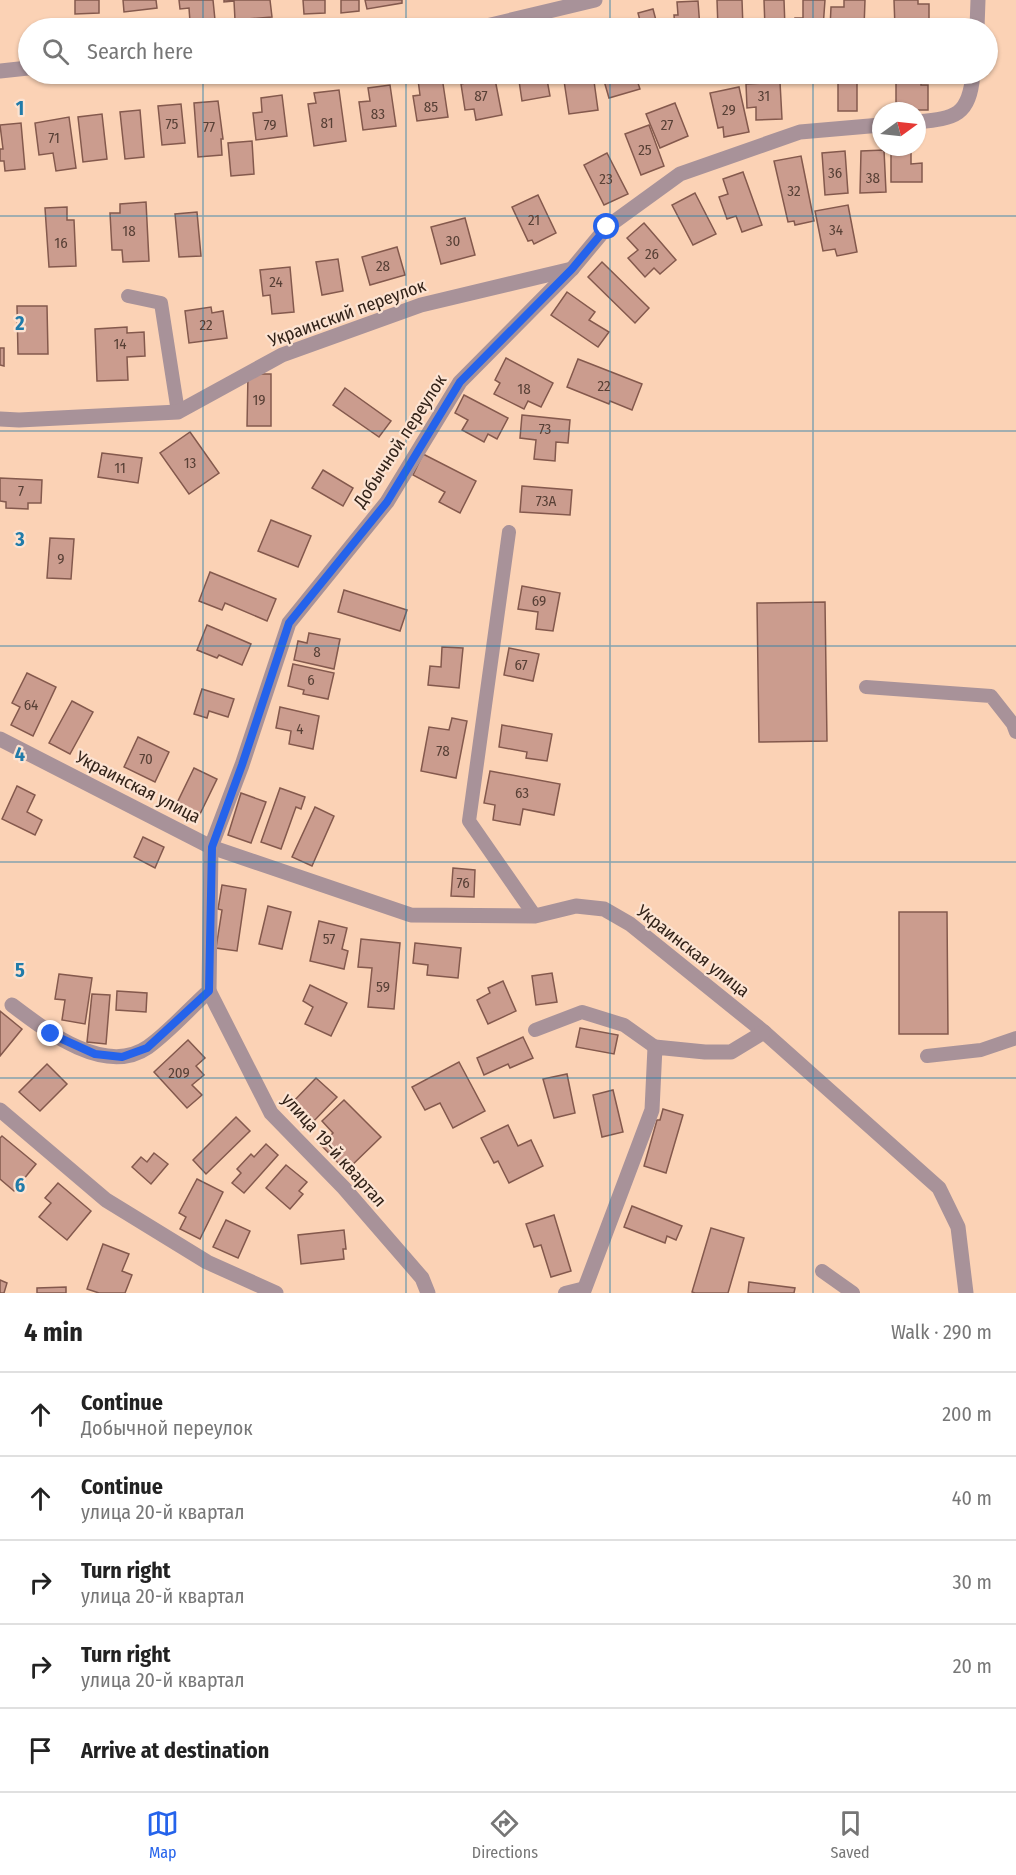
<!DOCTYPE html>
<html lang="en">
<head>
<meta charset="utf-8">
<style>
	:root { --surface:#fff; --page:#f2f2f2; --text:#222; --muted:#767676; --line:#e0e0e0; --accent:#2563eb }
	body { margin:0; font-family:"Fira Sans Condensed",sans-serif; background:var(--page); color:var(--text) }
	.compass { position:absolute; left:872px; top:102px; width:54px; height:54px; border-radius:50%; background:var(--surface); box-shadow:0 2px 4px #0004; rotate:75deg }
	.stop { position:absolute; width:18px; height:18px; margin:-14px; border:4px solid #2563eb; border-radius:50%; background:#fff }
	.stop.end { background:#2563eb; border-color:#fff; box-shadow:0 2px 6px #0008 }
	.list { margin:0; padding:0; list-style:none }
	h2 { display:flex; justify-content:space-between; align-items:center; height:78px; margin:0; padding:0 24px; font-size:26px }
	h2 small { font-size:20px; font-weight:400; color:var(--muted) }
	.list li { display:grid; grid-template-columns:39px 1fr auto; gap:18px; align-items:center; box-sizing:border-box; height:84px; padding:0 24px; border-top:2px solid var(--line) }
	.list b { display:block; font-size:22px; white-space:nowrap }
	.list p { margin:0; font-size:20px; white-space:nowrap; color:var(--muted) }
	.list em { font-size:20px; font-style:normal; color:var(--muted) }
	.icon { flex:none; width:33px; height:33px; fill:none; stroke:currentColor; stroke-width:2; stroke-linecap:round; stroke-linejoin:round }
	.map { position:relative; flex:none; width:1016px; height:1293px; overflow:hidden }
	.search { position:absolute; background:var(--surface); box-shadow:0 2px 4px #0004; left:18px; right:18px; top:18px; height:66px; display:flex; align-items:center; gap:15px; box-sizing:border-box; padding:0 21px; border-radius:33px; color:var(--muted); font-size:22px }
	.sheet { height:498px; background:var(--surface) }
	nav { display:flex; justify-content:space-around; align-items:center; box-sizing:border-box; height:84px; border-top:2px solid var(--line); background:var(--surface); font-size:16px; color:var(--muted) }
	nav a { display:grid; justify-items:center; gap:3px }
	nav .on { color:var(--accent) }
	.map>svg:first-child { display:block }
</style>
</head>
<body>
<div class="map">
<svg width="1016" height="1293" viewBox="0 0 1016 1293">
	<rect width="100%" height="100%" fill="#fbd2b5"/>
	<g fill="#cb9c8e" stroke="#84594d" stroke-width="1.5">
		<polygon points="75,0 99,0 99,13 75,14"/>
		<polygon points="123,0 156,0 157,8 124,12"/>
		<polygon points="179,0 213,0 215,20 190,22 189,8 180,9"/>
		<polygon points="224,0 270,0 272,17 235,20 234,1 224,2"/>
		<polygon points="303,0 325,0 325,13 304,14"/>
		<polygon points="341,0 359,0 359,11 341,13"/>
		<polygon points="365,0 402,0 402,3 367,9"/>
		<polygon points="717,0 742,0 743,28 718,28"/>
		<polygon points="764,0 784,0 785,28 765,28"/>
		<polygon points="803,0 825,0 823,28 795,28 795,18 803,18"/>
		<polygon points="844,0 865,0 864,28 830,28 831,7 844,7"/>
		<polygon points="894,0 918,0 918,4 929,4 929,28 895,28"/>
		<polygon points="698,1 700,28 675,28 674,15 678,15 677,2"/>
		<polygon points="653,9 658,28 642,28 638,13"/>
		<polygon points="469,74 494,74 502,115 476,120 474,109 465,110 461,84 470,82"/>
		<polygon points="518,74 546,74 550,96 522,101"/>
		<polygon points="563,74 593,74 598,110 569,114"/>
		<polygon points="602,74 635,74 640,89 609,98"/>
		<rect x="838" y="74" width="19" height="37"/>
		<polygon points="896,76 921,76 921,85 928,85 928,110 896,110"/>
		<polygon points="442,77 448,117 417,121 413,96 420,95 418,80"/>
		<polygon points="780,82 782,119 756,120 756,107 747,108 746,84"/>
		<polygon points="390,85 396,126 363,130 359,102 370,101 368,88"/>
		<polygon points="739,87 749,132 724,137 723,127 718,128 710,93"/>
		<polygon points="339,90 346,141 314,146 308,104 316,103 314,93"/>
		<polygon points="282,95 287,136 256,140 253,113 262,112 261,98"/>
		<polygon points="218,101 223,139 221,139 222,155 198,157 194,103"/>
		<polygon points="675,103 688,136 660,148 646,114"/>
		<polygon points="181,104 185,143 162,145 158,106"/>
		<polygon points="140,110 144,157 125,159 120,112"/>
		<polygon points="102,114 107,159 83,162 78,117"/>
		<polygon points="69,117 76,168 56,171 53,153 39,155 35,123"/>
		<polygon points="21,123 25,169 5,171 4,161 0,161 0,149 3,149 0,125"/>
		<polygon points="649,125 664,166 641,175 625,134"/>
		<polygon points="252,141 254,174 231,176 228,143"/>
		<polygon points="884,150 886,192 860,193 861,151"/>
		<polygon points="891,150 911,150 911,164 922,163 922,182 891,182"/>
		<polygon points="845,151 848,193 825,195 822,153"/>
		<polygon points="607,153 628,194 604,205 584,165"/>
		<polygon points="801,156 814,221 795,225 794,221 788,222 774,161"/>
		<polygon points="743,172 762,225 742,232 736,216 727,219 719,197 728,194 723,179"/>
		<polygon points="695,193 716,234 693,245 672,205"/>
		<polygon points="538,195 556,233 534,244 532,240 528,241 512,207"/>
		<polygon points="146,202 149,261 123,262 122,250 112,250 110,213 120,213 120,204"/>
		<polygon points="848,205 857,252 837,256 835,249 823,251 815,211"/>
		<polygon points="67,207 67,220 74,220 76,266 49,267 45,208"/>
		<polygon points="197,212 201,256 179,257 175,214"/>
		<polygon points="465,218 475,255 441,264 431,227"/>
		<polygon points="644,223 676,260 660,274 654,268 645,277 628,258 638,250 627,238"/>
		<polygon points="397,247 405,275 370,285 362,257"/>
		<polygon points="338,259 343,291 322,295 316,262"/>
		<polygon points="602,262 649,308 635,323 588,277"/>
		<polygon points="290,267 294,312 272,314 270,295 263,296 260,270"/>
		<polygon points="567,292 595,312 589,320 609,332 598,347 551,315"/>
		<polygon points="17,306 47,306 48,354 18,354"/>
		<polygon points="211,307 212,313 223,311 227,338 189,343 185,311"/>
		<polygon points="127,327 127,333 144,332 145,356 127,357 128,380 97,381 95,329"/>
		<polygon points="0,348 4,348 4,366 0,365"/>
		<polygon points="506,358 553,383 541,407 528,401 524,409 494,394 500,383 495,380"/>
		<polygon points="578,359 642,384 632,410 610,401 609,404 567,387"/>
		<polygon points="248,374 271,374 271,426 247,426"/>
		<polygon points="345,388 391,421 379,437 333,405"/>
		<polygon points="464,395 508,418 497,439 488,434 484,442 462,430 468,420 455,413"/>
		<polygon points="522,415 570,420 568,443 556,442 555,461 534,459 536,440 520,438"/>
		<polygon points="190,432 219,473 189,494 160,453"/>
		<polygon points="102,453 142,458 138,483 98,477"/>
		<polygon points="423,454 476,481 460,513 439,502 445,492 413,475"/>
		<polygon points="323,470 353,488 343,506 312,488"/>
		<polygon points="0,478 42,480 41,503 28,503 28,509 6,508 6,502 0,501"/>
		<polygon points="522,486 572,490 570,515 520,512"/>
		<polygon points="271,520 311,536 298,567 258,551"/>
		<polygon points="50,538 74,539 71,579 47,578"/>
		<polygon points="210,572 276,599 267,621 225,603 222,610 199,601"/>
		<polygon points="522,586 560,593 553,631 536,629 538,612 518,609"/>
		<polygon points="344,590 407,610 400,631 338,612"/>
		<polygon points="825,602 827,741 759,742 757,603"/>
		<polygon points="207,625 251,644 242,665 219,655 217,658 197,650"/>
		<polygon points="309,633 340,639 334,669 294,660 298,641 307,643"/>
		<polygon points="442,647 463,648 459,688 428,685 430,666 441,667"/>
		<polygon points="509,648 539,654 533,681 504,675"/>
		<polygon points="293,664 334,673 328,699 303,694 304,690 288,686"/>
		<polygon points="27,673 56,687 33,736 11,725 20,707 12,703"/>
		<polygon points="202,689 234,699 228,717 209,711 207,718 194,714"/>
		<polygon points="72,701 93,712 70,754 49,743"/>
		<polygon points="280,707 319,716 313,749 289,744 291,731 276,728"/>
		<polygon points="452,718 467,721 456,778 421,771 429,727 449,730"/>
		<polygon points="502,725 552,734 547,761 526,758 527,752 499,747"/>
		<polygon points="138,737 169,752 155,782 124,767"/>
		<polygon points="194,768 217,779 200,814 177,803"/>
		<polygon points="490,771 560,784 554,815 523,809 520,825 493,820 495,805 484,803"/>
		<polygon points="17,786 35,795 27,812 42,820 35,835 2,819"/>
		<polygon points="280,788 305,797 301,809 296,807 281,849 261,842"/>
		<polygon points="241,793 266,802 251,843 228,835"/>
		<polygon points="315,807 334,816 312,866 292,857"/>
		<polygon points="143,837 164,847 155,868 134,857"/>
		<polygon points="453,868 475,870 474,897 451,896"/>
		<polygon points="222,885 246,889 237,951 216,948 222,910 218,909"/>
		<polygon points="268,906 291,912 282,949 259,944"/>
		<polygon points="899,912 947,912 948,1034 899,1034"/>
		<polygon points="319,921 347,928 342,949 348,951 344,969 310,961"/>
		<polygon points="361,939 400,943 394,1009 368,1007 372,968 358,967"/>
		<polygon points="415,943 461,948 458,978 427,975 428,965 413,963"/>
		<polygon points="552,973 557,1002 536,1005 532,976"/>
		<polygon points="59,974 92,978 85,1024 62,1020 65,1000 55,999"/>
		<polygon points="503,981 516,1011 488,1024 477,1000 490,993 488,988"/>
		<polygon points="310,985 347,1003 331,1036 305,1024 313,1007 303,1001"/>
		<polygon points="117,991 147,993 146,1012 116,1010"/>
		<polygon points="92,994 110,995 106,1044 87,1042"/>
		<polygon points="0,1011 22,1029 0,1056"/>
		<polygon points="580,1028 618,1035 614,1054 576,1047"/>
		<polygon points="523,1037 533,1058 510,1068 508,1064 484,1075 477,1058"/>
		<polygon points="188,1040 205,1058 196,1066 204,1075 192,1085 202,1095 187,1108 154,1072"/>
		<polygon points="459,1062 485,1111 453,1128 440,1103 425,1110 412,1087"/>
		<polygon points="47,1064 67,1084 40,1111 19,1092"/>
		<polygon points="567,1074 575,1113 554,1118 543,1079"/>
		<polygon points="316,1078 337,1097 310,1125 290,1105"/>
		<polygon points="613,1090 623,1132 602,1137 593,1095"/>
		<polygon points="344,1100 381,1137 346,1171 321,1145 333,1133 322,1121"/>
		<polygon points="663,1109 683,1115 666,1173 644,1166 657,1120 660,1120"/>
		<polygon points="236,1117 250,1131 206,1174 193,1160"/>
		<polygon points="508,1125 518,1146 531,1140 543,1166 509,1183 498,1161 494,1163 481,1138"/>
		<polygon points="2,1136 36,1164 14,1191 0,1179 0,1138"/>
		<polygon points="266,1144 278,1155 244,1193 232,1183 241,1173 237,1169 251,1154 254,1157"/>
		<polygon points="154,1153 168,1164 151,1184 132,1167 141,1157 147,1162"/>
		<polygon points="286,1165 307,1182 299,1191 303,1194 290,1209 266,1188"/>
		<polygon points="197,1179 223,1192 200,1239 180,1229 186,1217 179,1213"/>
		<polygon points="58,1183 91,1211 67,1240 39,1217 51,1203 45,1198"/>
		<polygon points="632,1206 682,1226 676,1240 667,1236 665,1243 624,1227"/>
		<polygon points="554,1215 571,1271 551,1277 541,1245 534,1247 526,1224"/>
		<polygon points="226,1220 250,1231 238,1258 213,1247"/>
		<polygon points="711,1228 744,1238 728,1293 695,1293 692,1292"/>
		<polygon points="344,1230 346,1249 343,1249 344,1259 301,1264 298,1235"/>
		<polygon points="103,1244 129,1254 122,1271 132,1275 125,1293 99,1293 87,1289"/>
		<polygon points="0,1280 7,1283 4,1293 0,1293"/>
		<polygon points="749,1282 795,1288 794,1293 748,1293"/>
		<polygon points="66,1287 66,1293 37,1293 37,1288"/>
	</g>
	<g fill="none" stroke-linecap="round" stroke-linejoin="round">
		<g stroke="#a89299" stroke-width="14">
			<polyline points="128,296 161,303 178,412"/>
			<polyline points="509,532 469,821 535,916"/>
			<polyline points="866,687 991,696 1013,724 1016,732"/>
			<polyline points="535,1030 582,1012 624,1025 655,1047"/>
			<polyline points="927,1056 981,1050 1016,1038"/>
			<polyline points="822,1271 853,1293"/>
			<polyline points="565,1293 585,1288"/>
		</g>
		<g stroke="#a89299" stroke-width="15">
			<polyline points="478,28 595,0"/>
			<polyline points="977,28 978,0"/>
			<polyline points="0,71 28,68"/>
			<path d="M917,122C956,118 969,116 973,74"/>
			<polyline points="0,419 19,420 178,412 282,355 421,305 572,269"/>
			<polyline points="0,739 211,847 411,915 535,916 576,906 604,909 630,924 764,1032 939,1188 958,1227 966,1293"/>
			<polyline points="209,991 271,1113 344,1188 422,1278 428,1293"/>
			<path d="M12,1005C45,1030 105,1077 148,1047C170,1031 189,1009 209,991L211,847L242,765L289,623L387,502L460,382L572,269L607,227L680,174L800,132L881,125"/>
			<polyline points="0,1110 106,1200 207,1262 276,1293"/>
			<polyline points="583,1293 652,1110 655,1047 705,1052 731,1052 764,1032"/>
		</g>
	</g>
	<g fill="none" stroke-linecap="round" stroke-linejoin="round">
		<polyline stroke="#2563eb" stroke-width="8" points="51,1034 95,1054 122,1057 147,1048 209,991 212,847 242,765 289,623 387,502 460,382 572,269 607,227"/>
	</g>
	<path fill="none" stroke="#207ba9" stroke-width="1.5" stroke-opacity="0.55" d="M203,0V28M406,0V28M610,0V28M813,0V28M203,74V1293M406,74V1293M610,74V1293M813,74V1293M0,216H1016M0,431H1016M0,646H1016M0,862H1016M0,1078H1016"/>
	<g text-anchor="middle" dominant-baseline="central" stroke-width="4.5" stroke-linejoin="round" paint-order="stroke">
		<g font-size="15" fill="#584036">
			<text x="481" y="96">87</text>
			<text x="764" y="96">31</text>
			<text x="431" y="107">85</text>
			<text x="729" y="110">29</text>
			<text x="378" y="114">83</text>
			<text x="327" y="123">81</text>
			<text x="172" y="124">75</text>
			<text x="270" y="125">79</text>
			<text x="667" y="125">27</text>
			<text x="209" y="127">77</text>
			<text x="54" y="138">71</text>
			<text x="645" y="150">25</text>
			<text x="835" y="173">36</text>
			<text x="873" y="178">38</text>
			<text x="606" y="179">23</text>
			<text x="794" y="191">32</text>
			<text x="534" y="220">21</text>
			<text x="836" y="230">34</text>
			<text x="129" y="231">18</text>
			<text x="453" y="241">30</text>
			<text x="61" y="243">16</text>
			<text x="652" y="254">26</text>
			<text x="383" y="266">28</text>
			<text x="276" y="282">24</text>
			<text x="206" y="325">22</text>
			<text x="120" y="344">14</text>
			<text x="604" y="386">22</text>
			<text x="524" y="389">18</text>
			<text x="259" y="400">19</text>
			<text x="545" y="429">73</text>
			<text x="190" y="463">13</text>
			<text x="120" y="468">11</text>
			<text x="21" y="491">7</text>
			<text x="546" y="501">73А</text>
			<text x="61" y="559">9</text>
			<text x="539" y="601">69</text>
			<text x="317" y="652">8</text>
			<text x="521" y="665">67</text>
			<text x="311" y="680">6</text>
			<text x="31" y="705">64</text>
			<text x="300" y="729">4</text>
			<text x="443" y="751">78</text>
			<text x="146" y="759">70</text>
			<text x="522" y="793">63</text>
			<text x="463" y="883">76</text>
			<text x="329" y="939">57</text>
			<text x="383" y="987">59</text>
			<text x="179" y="1073">209</text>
		</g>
		<g font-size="18" fill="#322218" stroke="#fce3d2">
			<text transform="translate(347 313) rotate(-20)">Украинский переулок</text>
			<text transform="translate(400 441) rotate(-57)">Добычной переулок</text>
			<text transform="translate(138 787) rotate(27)">Украинская улица</text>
			<text transform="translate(693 951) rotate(38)">Украинская улица</text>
			<text transform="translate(334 1150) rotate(48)">улица 19-й квартал</text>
		</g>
	</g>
	<g font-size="20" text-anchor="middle" font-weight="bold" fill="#207ba9" stroke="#fce3d2" stroke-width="4.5" stroke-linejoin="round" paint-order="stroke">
		<text x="20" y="115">1</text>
		<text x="20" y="330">2</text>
		<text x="20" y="546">3</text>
		<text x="20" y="761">4</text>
		<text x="20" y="977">5</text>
		<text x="20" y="1192">6</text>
	</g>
</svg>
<svg class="compass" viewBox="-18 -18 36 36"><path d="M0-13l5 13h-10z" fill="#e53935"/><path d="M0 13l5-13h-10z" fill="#767676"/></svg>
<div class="stop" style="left:607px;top:227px"></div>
<div class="stop end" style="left:51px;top:1034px"></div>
<div class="search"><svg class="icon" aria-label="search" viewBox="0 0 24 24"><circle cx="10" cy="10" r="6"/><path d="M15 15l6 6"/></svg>Search here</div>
</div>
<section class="sheet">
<h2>4 min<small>Walk · 290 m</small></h2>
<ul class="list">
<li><svg class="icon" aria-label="ahead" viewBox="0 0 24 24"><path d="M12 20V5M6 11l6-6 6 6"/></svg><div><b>Continue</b><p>Добычной переулок</p></div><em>200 m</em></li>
<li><svg class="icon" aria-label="ahead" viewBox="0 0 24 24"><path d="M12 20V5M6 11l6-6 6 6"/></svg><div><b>Continue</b><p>улица 20-й квартал</p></div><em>40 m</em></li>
<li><svg class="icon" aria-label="right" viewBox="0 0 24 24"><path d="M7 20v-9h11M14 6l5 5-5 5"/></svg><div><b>Turn right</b><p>улица 20-й квартал</p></div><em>30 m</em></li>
<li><svg class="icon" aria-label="right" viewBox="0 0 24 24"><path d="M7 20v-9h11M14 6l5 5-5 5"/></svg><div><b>Turn right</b><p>улица 20-й квартал</p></div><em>20 m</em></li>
<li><svg class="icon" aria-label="arrive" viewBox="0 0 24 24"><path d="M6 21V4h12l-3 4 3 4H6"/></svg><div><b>Arrive at destination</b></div></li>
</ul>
</section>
<nav>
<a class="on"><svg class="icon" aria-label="map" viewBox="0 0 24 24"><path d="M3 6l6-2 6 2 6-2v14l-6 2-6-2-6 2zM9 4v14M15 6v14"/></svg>Map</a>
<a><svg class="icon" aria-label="directions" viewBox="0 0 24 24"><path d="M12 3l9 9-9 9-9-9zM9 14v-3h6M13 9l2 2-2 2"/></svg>Directions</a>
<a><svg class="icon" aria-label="saved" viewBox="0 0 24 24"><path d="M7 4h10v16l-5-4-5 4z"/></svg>Saved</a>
</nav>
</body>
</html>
